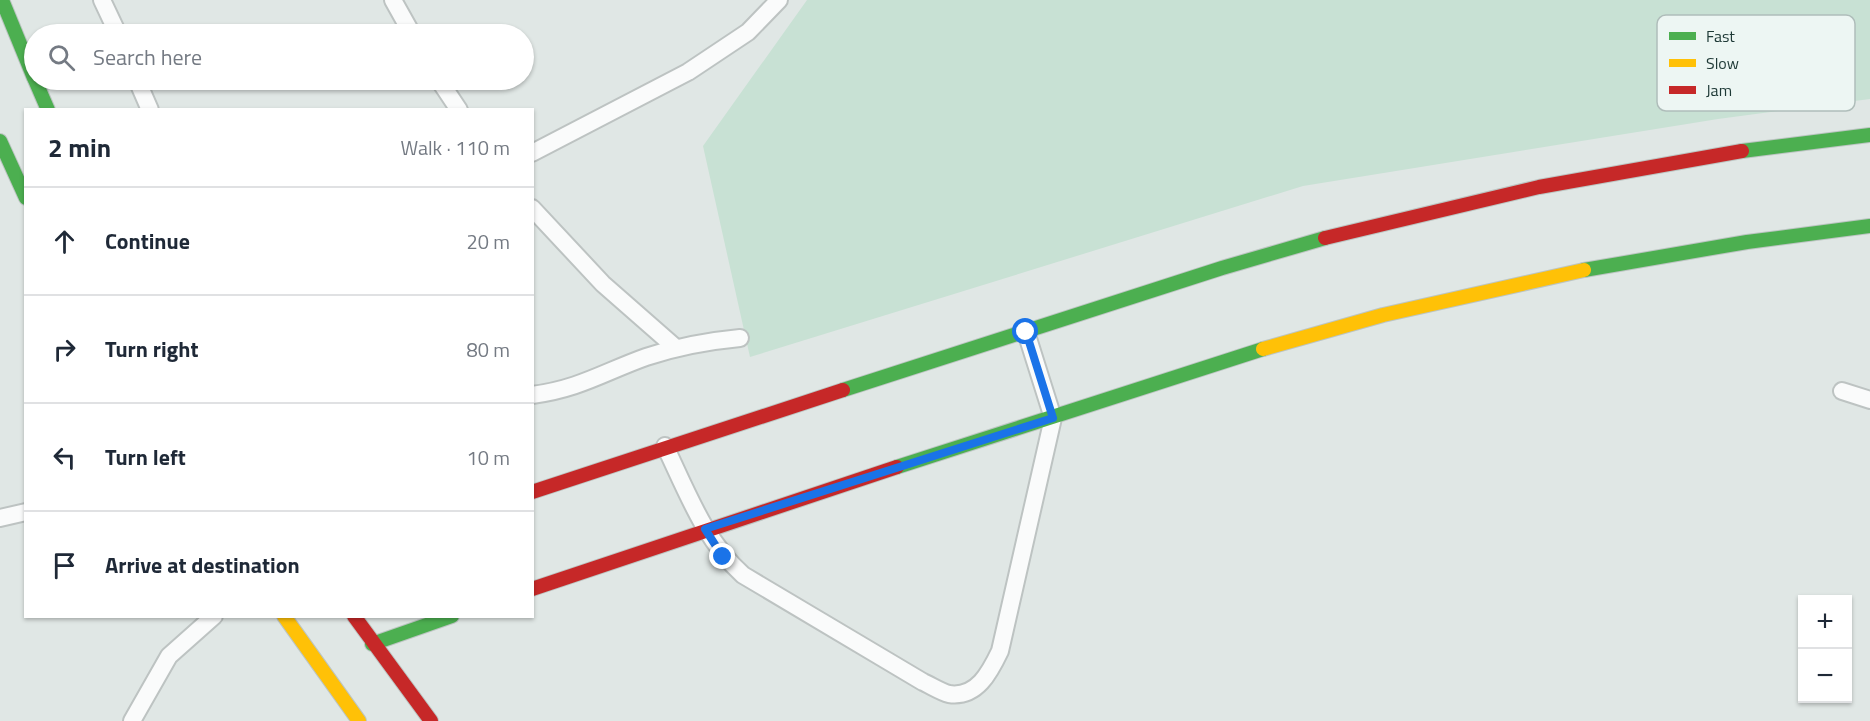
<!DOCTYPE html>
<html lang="en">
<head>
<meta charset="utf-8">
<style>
	:root { --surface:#fff; --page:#f6f6f7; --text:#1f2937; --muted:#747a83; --line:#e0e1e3 }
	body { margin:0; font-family:"Titillium Web",sans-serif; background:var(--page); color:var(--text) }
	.controls { position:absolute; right:18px; bottom:18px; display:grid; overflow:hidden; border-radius:0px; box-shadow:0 2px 4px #0004 }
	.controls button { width:54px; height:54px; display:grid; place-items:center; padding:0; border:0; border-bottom:2px solid var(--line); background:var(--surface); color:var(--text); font:30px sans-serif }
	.stop { position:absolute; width:18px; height:18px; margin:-14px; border:4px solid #1a73e8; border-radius:50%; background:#fff }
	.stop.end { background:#1a73e8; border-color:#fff; box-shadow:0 2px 6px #0008 }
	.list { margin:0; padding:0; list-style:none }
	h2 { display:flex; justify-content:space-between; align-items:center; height:78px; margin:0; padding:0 24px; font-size:26px }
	h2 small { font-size:20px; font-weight:400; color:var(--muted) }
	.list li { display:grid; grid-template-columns:39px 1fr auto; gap:18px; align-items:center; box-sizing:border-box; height:108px; padding:0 24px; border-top:2px solid var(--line) }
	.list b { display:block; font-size:22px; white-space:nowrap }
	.list em { font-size:20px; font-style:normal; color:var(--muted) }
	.icon { flex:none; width:33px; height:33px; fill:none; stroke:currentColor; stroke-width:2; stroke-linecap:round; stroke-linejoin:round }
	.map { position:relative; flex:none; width:1870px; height:721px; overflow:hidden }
	.search { position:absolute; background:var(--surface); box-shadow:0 2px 4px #0004; left:24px; top:24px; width:510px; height:66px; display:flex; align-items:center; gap:15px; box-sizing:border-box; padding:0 21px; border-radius:33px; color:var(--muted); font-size:22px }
	.panel { position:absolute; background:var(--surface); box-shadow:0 2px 4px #0004; left:24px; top:108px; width:510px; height:510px; border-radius:0px }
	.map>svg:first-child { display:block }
</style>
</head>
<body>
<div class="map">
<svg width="1870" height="721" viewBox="0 0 1870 721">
	<rect width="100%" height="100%" fill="#e0e7e5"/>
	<polygon fill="#c8e1d4" points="807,0 1870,0 1870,99 1718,119 1303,186 750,357 703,146"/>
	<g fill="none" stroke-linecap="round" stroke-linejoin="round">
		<defs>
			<g id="lane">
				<polyline points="102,0 118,34"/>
				<polyline points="393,0 412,34"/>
				<polyline points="137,80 150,110"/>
				<polyline points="439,80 459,110"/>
				<polyline points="532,153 688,72 748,32 779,0"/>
				<polyline points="532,208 603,284 676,348"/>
				<polyline points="1842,391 1870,400"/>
				<path d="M532,395C579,389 604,372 646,357C676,347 708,341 740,338"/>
				<path d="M665,446C687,492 705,541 743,575L923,682C930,685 941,692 949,694C977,698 990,672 1000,651L1053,418L1026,332"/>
				<polyline points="0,518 26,512"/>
				<polyline points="132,721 169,656 214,616"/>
			</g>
			<g id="fast">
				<polyline points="2,0 34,78"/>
				<polyline points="35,80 48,110"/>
				<polyline points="0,141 26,198"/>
				<polyline points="1742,151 1870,135"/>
				<polyline points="1584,270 1747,242 1870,226"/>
				<polyline points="843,390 1222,268 1325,238"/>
				<polyline points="897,467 1263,349"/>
				<polyline points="372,644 452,616"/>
			</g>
			<g id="slow">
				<polyline points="1263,349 1383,315 1584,270"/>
				<polyline points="284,616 359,721"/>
			</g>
			<g id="jam">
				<polyline points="1325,238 1539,187 1742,151"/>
				<polyline points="532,492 843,390"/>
				<polyline points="532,589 897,467"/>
				<polyline points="354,616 431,721"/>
			</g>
		</defs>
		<use href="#lane" stroke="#bdc3c2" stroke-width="20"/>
		<use href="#fast" stroke="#bcc5c2" stroke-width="16"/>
		<use href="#slow" stroke="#bcc5c2" stroke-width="16"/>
		<use href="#jam" stroke="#bcc5c2" stroke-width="16"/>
		<use href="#lane" stroke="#fafbfb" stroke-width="16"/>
		<use href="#fast" stroke="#4caf50" stroke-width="14"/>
		<use href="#slow" stroke="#ffc107" stroke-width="14"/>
		<use href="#jam" stroke="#c62828" stroke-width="14"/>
	</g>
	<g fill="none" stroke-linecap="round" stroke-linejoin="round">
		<polyline stroke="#1a73e8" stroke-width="8" points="723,557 705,529 1053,418 1026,332"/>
	</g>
	<rect x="1657" y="15" width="198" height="96" rx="9" fill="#edf6f3" stroke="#afbdba" stroke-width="1.5"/>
	<rect x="1669" y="32" width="27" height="8" fill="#4caf50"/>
	<rect x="1669" y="59" width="27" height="8" fill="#ffc107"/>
	<rect x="1669" y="86" width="27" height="8" fill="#c62828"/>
	<g font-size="16" fill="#1e3936">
		<text x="1706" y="42">Fast</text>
		<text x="1706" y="69">Slow</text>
		<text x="1706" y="96">Jam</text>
	</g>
</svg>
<div class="controls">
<button>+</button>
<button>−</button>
</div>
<div class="stop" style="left:1026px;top:332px"></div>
<div class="stop end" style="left:723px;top:557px"></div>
<div class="search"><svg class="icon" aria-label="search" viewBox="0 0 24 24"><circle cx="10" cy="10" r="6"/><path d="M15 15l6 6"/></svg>Search here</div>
<section class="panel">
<h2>2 min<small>Walk · 110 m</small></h2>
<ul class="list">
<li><svg class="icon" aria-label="ahead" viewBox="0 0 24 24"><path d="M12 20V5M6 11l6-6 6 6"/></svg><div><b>Continue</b></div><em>20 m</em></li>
<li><svg class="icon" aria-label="right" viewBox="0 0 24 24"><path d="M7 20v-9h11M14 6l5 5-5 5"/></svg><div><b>Turn right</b></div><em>80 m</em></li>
<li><svg class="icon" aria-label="left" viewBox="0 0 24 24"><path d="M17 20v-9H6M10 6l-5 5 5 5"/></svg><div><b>Turn left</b></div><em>10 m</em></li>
<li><svg class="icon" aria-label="arrive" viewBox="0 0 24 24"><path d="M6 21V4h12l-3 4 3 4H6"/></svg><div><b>Arrive at destination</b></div></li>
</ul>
</section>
</div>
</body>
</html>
